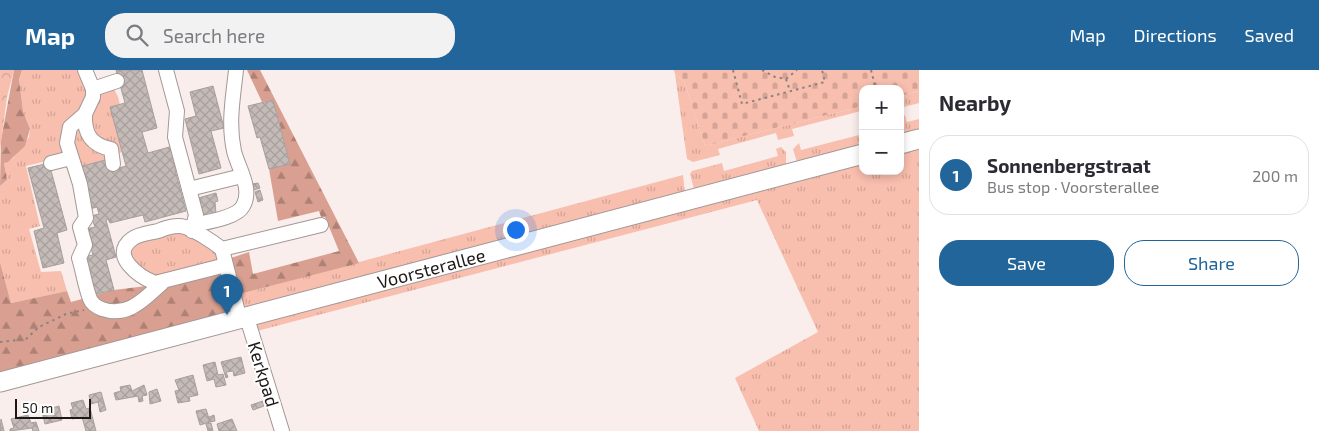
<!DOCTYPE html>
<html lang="en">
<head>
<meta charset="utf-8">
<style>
	:root { --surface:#fff; --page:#f2f2f3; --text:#2b2b33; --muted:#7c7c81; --line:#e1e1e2; --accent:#21659a }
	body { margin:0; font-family:"Exo 2",sans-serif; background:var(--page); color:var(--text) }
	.controls { position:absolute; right:15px; top:15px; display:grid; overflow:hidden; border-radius:10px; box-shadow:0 2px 8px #0003 }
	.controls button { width:45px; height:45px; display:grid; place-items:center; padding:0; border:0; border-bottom:1px solid var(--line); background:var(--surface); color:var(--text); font:25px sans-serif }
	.scale { position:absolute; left:15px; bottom:12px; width:76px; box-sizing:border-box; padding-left:5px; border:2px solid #1c1817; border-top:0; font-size:14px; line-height:18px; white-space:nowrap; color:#1c1817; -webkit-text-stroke:4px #fefefe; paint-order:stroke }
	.you { position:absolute; left:515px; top:159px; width:18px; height:18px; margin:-12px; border:4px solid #fff; border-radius:50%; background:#1a73e8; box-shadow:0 0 0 8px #1a73e833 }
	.badge { display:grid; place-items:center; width:32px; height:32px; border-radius:50%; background:var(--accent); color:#fff; font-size:16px; font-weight:700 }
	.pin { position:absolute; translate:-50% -41px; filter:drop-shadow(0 1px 2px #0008) }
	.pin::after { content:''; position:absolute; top:26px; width:18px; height:15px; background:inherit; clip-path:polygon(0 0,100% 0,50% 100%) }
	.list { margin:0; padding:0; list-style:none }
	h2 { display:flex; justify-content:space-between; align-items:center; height:65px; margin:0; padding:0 20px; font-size:21px }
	h2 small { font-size:16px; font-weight:400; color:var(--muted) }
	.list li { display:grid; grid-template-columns:32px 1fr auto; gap:15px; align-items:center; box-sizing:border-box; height:80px; margin:0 10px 10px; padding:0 10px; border:1px solid var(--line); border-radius:20px }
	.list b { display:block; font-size:19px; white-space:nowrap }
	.list p { margin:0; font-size:16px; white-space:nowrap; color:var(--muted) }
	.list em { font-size:16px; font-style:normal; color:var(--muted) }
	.actions { display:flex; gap:10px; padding:15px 20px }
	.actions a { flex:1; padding:11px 0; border:1px solid var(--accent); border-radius:20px; text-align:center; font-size:18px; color:var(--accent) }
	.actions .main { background:var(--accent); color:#fff }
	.icon { flex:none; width:28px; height:28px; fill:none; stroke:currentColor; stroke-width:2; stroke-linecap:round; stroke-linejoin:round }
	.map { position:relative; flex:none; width:919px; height:361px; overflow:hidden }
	header { display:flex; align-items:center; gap:30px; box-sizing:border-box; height:70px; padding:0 25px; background:var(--accent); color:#fff }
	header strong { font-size:24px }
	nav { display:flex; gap:28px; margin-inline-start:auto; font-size:18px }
	.search { width:350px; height:45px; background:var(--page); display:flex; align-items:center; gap:12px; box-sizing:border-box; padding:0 18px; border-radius:20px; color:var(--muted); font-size:19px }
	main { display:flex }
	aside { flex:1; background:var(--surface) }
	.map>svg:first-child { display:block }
</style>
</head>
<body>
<header>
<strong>Map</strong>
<div class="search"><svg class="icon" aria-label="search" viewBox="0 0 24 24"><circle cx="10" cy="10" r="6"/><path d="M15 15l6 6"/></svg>Search here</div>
<nav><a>Map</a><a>Directions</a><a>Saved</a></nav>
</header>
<main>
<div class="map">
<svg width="919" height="361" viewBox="0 0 919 361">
	<defs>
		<pattern id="grass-tufts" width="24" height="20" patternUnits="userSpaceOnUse" patternTransform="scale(1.25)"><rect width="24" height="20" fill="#f8beae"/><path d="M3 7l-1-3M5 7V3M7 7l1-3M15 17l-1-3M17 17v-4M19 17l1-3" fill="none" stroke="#d4a395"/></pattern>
		<pattern id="forest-firs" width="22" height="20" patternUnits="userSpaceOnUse" patternTransform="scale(1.25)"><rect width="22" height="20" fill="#d9a091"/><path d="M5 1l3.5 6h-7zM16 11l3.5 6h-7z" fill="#af8175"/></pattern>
		<pattern id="cemetery-stones" width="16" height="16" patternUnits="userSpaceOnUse" patternTransform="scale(1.25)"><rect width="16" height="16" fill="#f8beae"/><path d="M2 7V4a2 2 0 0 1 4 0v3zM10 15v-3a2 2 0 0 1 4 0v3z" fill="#d4a395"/></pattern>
		<pattern id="park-crowns" width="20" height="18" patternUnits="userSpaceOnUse" patternTransform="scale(1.25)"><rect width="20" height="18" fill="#f8beae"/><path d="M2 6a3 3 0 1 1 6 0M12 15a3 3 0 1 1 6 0" fill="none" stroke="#d4a395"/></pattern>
		<pattern id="building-cross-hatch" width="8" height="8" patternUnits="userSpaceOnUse" patternTransform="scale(1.25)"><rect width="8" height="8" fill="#c4bbb8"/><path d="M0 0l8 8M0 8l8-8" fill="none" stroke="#a8a09d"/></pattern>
	</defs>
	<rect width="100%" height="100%" fill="#f9eeec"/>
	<g fill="url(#grass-tufts)">
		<polygon points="22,0 81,0 88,14 86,35 74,48 67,86 26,96 40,156 29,159 41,202 61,201 67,221 11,233 0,192 0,116 7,110 4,93 13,88 29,67 30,59 23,41 19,9"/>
		<polygon points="675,4 684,11 705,76 863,36 863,45 861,41 792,59 794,66 778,70 776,63 718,79 720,85 693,92 687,89"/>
		<path d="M113,19C124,28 122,67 122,82L116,84L88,64L96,23Z"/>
		<polygon points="919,21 919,33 900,38 900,26"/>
		<polygon points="905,45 907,52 919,49 919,63 912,65 903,61 900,49"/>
		<polygon points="80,50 112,88 79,97 70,64"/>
		<polygon points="863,64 863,80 801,93 797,92 793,79 799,73 801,80"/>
		<polygon points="919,72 919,361 759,361 735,308 818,262 757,130 257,261 254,253 863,88 863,101 900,101 900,77"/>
		<polygon points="781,77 786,82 786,95 694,119 690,104 692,101 722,93 724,101 778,86 776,79"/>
		<polygon points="683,105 685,124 244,242 240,224"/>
		<polygon points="178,159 186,161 219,185 218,192 159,208 135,196 129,179 132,174"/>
	</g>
	<g fill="url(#forest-firs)">
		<polygon points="14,0 22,0 19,9 23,41 30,59 25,76 8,92 4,93 7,110 0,116 1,70"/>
		<polygon points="247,0 260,0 359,193 240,224 231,188 249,182 253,204 339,181 325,147 321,147 319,141 278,151 269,99 290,93 273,30 262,32"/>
		<polygon points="0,192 11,233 67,221 71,232 114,220 154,215 215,201 221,204 225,223 231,225 236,245 0,307"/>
	</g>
	<polygon fill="url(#cemetery-stones)" points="674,0 919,0 919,21 900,26 900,19 863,19 863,36 705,76 684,11 675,4"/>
	<polygon fill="url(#park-crowns)" points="0,0 14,0 7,27 0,80"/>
	<g fill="url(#building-cross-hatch)" stroke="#a89e9c">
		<polygon points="116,0 142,0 157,58 142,62 148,83 173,76 179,99 175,100 186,141 145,152 143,145 110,153 108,149 106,150 116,187 106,190 114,220 93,225 83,187 93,185 86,159 95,157 91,146 99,144 97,137 90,139 79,97 109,89 112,100 126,96 110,37 125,33"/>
		<polygon points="213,16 224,58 211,61 221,98 199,104 185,49 196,46 190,22"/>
		<polygon points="273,30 290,94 269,99 260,67 257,68 248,36"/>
		<polygon points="49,93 67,160 57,163 64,193 43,198 34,161 44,158 28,98"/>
		<polygon points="258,113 260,118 254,120 252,114"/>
		<polygon points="260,120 263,130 258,132 255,122"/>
		<polygon points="216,123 218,131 215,132 216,144 200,149 195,129"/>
		<polygon points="241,287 245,303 234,306 233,301 226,302 228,307 226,308 221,292"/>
		<polygon points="215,292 218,305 223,304 226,315 216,317 214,309 207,311 203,295"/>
		<polygon points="193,305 198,325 189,327 190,331 178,333 175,321 179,320 175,310"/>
		<polygon points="130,315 132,321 144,315 147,325 142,326 143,331 139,332 138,326 116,330 114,323 121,321 120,317"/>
		<polygon points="157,319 161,331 150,334 149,322"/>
		<polygon points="101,322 106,340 100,342 98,332 91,334 89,325"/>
		<polygon points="83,330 86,339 90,338 96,361 86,361 82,347 72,349 70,340 73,339 71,333"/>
		<polygon points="263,331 264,336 253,340 251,335"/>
		<polygon points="59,336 62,350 45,354 42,341"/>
		<polygon points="206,339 210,352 200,355 196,341"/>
		<polygon points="28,345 31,353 36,352 39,361 33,361 32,358 10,361 10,359 14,358 11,349"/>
		<polygon points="214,345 215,351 210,352 209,347"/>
		<polygon points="1,349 4,361 0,361"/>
		<polygon points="232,349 237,361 219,361 217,354"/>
		<polygon points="211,353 213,361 208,361 206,354"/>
	</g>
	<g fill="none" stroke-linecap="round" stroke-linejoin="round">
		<defs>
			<g id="minor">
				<path d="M85,0L93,19V27L85,44L70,57L67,73L80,114L86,148L80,157L85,175L79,188C83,201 85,216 90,229C92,234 97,237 102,239C128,248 144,229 162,213"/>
				<polyline points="166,0 177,41 175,67 196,145 192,161"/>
				<polyline points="93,19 117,11"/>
				<path d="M85,44C84,64 91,75 111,79L113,94"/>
				<polyline points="51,93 71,88"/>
				<polyline points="189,119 242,106"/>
				<path d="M194,155C206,152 237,148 243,136C253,119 238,98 234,81C228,53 233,28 236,0"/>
				<polyline points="222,179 321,155"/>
				<path d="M226,195L222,179C212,171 196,161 185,157C176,154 166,158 158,161C150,163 138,164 132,169C109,186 140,207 155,213L226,195L240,250"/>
				<polyline points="247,248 282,361"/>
			</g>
			<g id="major">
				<polyline points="900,74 919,69"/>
				<path id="s1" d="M0,312L863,84"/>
			</g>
		</defs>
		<use href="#minor" stroke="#a29896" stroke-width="16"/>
		<use href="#major" stroke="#a29896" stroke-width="21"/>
		<g stroke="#8b8382" stroke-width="2" stroke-dasharray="2.5 4" stroke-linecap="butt">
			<polyline points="733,0 742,34 825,12 822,0"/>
			<polyline points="762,0 775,7 786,9 797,0"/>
			<polyline points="871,0 876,19"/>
			<polyline points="786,9 790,21"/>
			<polyline points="0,272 26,269 39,257 66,244 84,240"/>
		</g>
		<use href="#minor" stroke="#fff" stroke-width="14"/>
		<use href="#major" stroke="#fff" stroke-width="19"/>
	</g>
	<g text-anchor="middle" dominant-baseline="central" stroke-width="4" stroke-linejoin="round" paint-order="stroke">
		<g font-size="18" fill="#1c1817" stroke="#fefefe">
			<text stroke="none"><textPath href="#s1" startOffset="446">Voorsterallee</textPath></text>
			<text transform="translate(264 304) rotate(73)">Kerkpad</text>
		</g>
	</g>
</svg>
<div class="controls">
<button>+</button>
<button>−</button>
</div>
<div class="scale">50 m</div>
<div class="you"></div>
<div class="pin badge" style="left:227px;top:245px">1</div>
</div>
<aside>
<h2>Nearby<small></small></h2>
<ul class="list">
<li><span class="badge">1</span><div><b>Sonnenbergstraat</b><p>Bus stop · Voorsterallee</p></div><em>200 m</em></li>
</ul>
<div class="actions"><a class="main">Save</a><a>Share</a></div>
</aside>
</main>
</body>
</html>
